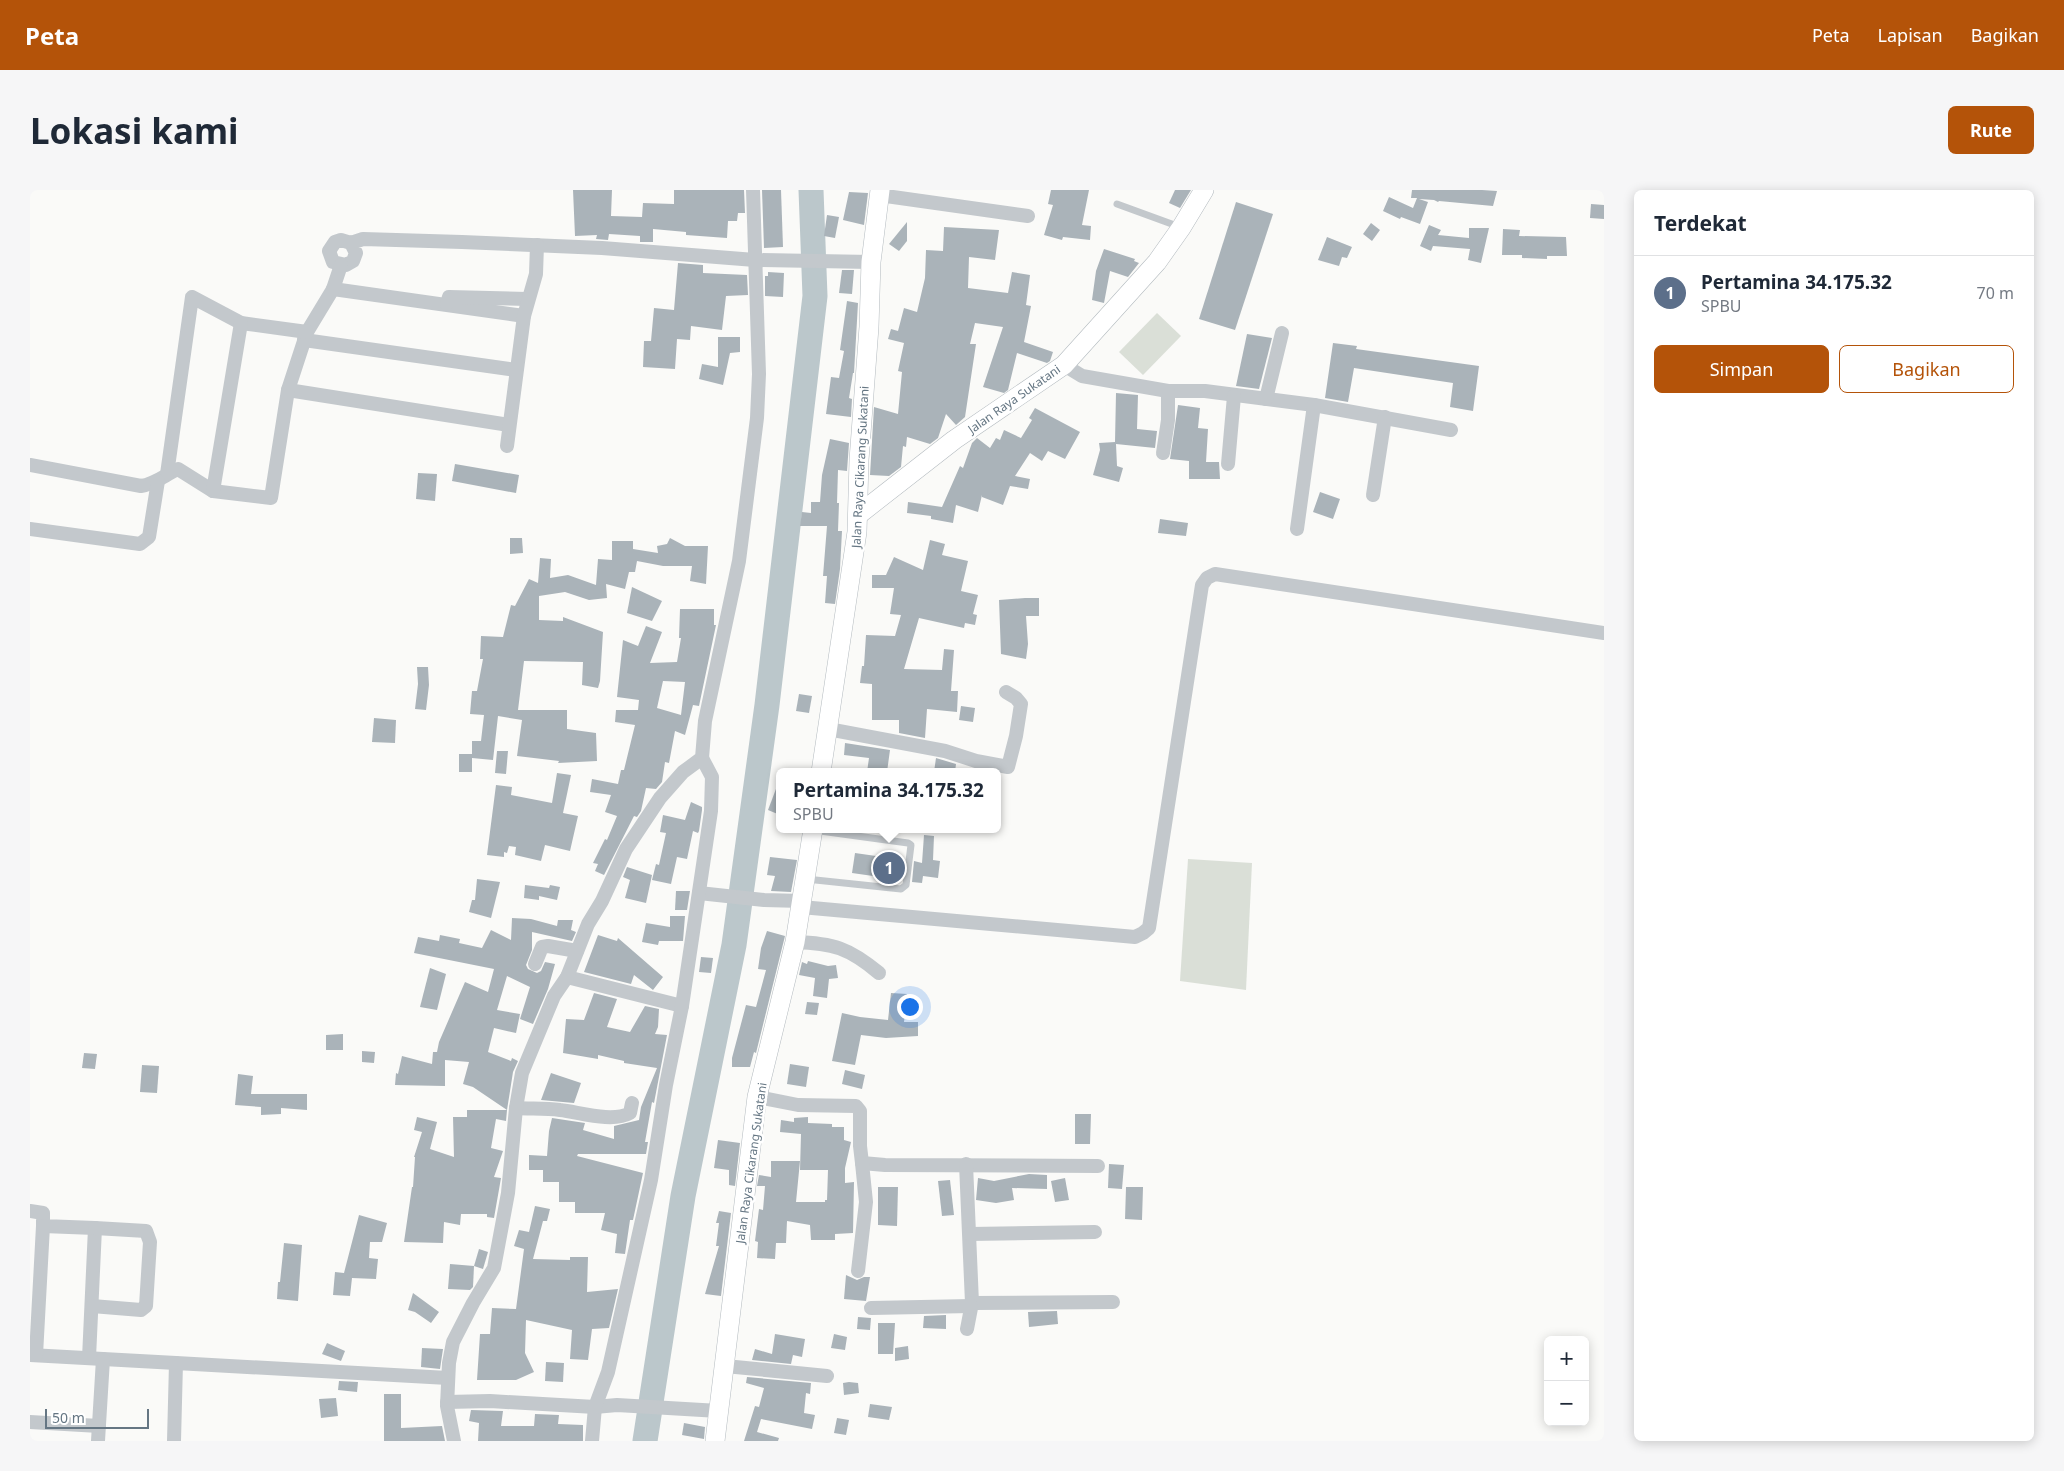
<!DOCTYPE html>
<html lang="id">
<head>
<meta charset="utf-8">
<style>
	:root { --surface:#fff; --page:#f6f6f7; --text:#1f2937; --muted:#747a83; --line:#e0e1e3; --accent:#b45309 }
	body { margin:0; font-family:"Noto Sans",sans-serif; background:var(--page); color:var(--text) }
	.controls { position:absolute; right:15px; bottom:15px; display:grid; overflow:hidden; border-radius:8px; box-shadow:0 2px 12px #0003 }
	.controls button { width:45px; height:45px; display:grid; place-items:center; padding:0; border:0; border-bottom:1px solid var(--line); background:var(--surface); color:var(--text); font:25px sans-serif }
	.scale { position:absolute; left:15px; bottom:12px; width:104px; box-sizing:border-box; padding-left:5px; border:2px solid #657683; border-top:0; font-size:14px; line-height:18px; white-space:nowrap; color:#657683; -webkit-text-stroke:4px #fff; paint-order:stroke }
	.you { position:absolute; left:879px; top:816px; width:18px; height:18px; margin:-12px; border:4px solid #fff; border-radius:50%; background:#1a73e8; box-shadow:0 0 0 8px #1a73e833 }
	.badge { display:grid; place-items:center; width:32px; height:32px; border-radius:50%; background:var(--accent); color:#fff; font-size:16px; font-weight:700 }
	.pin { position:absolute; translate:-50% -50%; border:2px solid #fff; box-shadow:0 1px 5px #0006 }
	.popup { position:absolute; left:746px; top:578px; width:225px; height:65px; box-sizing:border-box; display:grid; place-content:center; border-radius:8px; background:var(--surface); filter:drop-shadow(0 1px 4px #0005); font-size:16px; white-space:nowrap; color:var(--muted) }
	.popup b { font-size:19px; color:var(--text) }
	.popup::after { content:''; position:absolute; left:50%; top:100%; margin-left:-10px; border:10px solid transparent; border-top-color:var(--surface) }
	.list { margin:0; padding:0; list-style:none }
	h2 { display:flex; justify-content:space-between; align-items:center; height:65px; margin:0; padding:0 20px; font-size:21px }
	h2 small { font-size:16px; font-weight:400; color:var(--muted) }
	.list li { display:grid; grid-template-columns:32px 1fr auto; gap:15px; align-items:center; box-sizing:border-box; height:75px; padding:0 20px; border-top:1px solid var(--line) }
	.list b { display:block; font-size:19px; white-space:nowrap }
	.list p { margin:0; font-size:16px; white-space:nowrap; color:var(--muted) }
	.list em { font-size:16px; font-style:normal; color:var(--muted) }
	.actions { display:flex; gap:10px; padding:15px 20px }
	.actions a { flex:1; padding:11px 0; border:1px solid var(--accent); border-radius:8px; text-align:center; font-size:18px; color:var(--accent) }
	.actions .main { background:var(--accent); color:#fff }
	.map { position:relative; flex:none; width:1574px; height:1251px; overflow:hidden; border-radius:8px }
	header { display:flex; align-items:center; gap:30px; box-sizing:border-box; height:70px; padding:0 25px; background:var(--accent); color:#fff }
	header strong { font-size:24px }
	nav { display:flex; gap:28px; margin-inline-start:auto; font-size:18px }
	.intro { display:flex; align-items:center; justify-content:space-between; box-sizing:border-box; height:120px; padding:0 30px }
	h1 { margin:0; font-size:35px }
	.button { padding:12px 22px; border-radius:8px; background:var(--accent); color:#fff; font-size:18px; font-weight:700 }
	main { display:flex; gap:30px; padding:0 30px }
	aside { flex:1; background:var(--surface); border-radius:8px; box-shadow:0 2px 12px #0003 }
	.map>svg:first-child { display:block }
</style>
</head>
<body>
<header>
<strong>Peta</strong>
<nav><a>Peta</a><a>Lapisan</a><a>Bagikan</a></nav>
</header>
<div class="intro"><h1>Lokasi kami</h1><a class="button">Rute</a></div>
<main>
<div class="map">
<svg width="1574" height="1251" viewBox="0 0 1574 1251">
	<rect width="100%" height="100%" fill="#fafaf8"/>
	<g fill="#dadfd7">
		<polygon points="1127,123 1151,146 1113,185 1089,162"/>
		<polygon points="1158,669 1222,673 1216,800 1150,791"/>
	</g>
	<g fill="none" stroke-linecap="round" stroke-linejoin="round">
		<polyline stroke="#bbc7cb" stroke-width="25" points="615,1251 653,1006 704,755 737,515 785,106 781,0"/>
	</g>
	<g fill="#aab3b9" fill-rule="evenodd">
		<polygon points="543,0 582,0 581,26 612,27 613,13 644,14 644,0 714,0 715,23 708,23 707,31 698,31 697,48 656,45 656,42 623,39 623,52 610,52 610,46 579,44 578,50 566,49 567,45 545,46"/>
		<polygon points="732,0 751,0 753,57 734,58"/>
		<polygon points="1021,0 1059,0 1052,35 1061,36 1060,50 1033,47 1032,50 1014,45 1023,15 1018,14"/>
		<polygon points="1145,0 1161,0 1150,18 1139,13"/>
		<polygon points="1382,0 1452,0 1467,1 1463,16 1409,11 1408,12 1404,10 1389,9 1398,12 1390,34 1371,27 1370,29 1353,21 1359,7 1383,18 1387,8 1381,8"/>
		<polygon points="819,2 838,3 834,35 813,30"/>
		<polygon points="1206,12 1243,24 1205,140 1169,129"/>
		<polygon points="1561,14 1574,15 1574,29 1560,28"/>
		<polygon points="797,25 809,27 805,48 794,46"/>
		<polygon points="877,32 877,51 869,61 859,54"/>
		<polygon points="1341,33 1350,40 1342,51 1333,44"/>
		<polygon points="1399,35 1411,40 1408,45 1439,48 1439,38 1459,38 1451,73 1438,70 1440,59 1403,56 1401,61 1390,56"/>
		<polygon points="914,37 969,40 965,70 939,67 938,98 978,103 982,82 1000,85 996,115 1001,116 994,152 1023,162 1020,171 1017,173 987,163 978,200 974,203 953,197 973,137 945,133 940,154 946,154 935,227 926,235 916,224 908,248 900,254 877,247 876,257 873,256 871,277 859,286 840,285 844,217 868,224 872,182 868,181 874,153 858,149 861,139 868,141 874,118 887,122 895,88 896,60 913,61"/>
		<polygon points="1473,39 1490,40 1489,46 1536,47 1537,66 1517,66 1517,69 1492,68 1492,65 1472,65"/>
		<polygon points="1297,47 1322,57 1317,68 1312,67 1309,76 1288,70"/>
		<polygon points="1074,59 1105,69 1104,71 1109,73 1098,87 1080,81 1074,113 1062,110 1066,81"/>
		<polygon points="648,73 673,75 673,83 717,85 718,105 696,106 692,140 661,136 660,150 647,149 645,179 613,177 614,151 621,151 624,118 644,120"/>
		<polygon points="812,80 824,80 822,104 809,103"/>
		<polygon points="738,82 754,83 753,107 735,106 735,86 738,86"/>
		<polygon points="817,111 828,113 824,183 823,183 819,208 822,209 821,227 796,224 801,187 809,188 814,161 810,160"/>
		<polygon points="1217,144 1242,148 1229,199 1206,196"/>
		<polygon points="688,147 710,147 710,162 700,163 693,195 669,189 672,174 688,177"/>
		<polygon points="1303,153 1327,156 1326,159 1449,176 1443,221 1420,217 1423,193 1324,178 1318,212 1295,208"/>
		<polygon points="1086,203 1108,205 1107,239 1127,241 1125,258 1086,254 1087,276 1093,278 1089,292 1063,285 1070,260 1069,253 1085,252"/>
		<polygon points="1148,215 1170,218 1168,238 1178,239 1176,272 1189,272 1190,289 1159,289 1159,271 1140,269"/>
		<polygon points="1005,218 1050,242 1035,269 1018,261 1012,271 1000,263 985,286 1000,289 998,299 980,296 973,315 952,307 952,305 948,322 926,315 923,333 901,329 901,326 877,323 878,312 912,317 930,276 933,278 942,253 947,248 960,258 966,248 970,250 974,240 991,248 1002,230 999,228"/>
		<polygon points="800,249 819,253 817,281 808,280 807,313 809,313 808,341 812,341 810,379 805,414 795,413 797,386 793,386 797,336 770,336 772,322 781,323 781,312 790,312 792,285"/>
		<polygon points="425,274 489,285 486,303 422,291"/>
		<polygon points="388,283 407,284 405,311 386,309"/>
		<polygon points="1290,302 1310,309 1303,329 1283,322"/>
		<polygon points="1130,329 1158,333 1156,346 1128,343"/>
		<polygon points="480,348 492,348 493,363 480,364"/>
		<polygon points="640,348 655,356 678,356 676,394 660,391 662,376 633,376 607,371 605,382 599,382 595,399 576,394 577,408 559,410 535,402 509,406 509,430 533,431 533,427 573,442 570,491 568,498 552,495 553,472 494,471 488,520 537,520 537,539 566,543 567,571 528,573 529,571 487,566 492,530 468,526 463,570 442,568 442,582 429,582 429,564 442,564 442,551 451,551 454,525 440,524 442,501 447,501 453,469 450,469 451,446 473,447 481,415 485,416 499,389 508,393 510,368 521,369 520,388 538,385 566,395 568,369 582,370 582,351 603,351 603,359 628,363 627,356 637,354"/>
		<polygon points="900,350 915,354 912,365 938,371 931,401 948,405 943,424 947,425 945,435 935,433 934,438 889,428 874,479 912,480 914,459 924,460 921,501 928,501 927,522 897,519 895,548 869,543 869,530 842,530 842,494 830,493 832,476 834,476 836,445 865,446 871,425 860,424 864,398 842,398 842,385 856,385 864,367 893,380"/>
		<polygon points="602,397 632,411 622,431 597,423"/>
		<polygon points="995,408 1009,408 1009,426 996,426 998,454 996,469 971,464 969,410"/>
		<path d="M650,419H684V435H686L669,516L663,515L655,545L645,541L639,573L635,572L632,592L626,599L616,598L611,621L607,627L604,626L574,685L565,681L568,674L563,673L575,649L577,650L587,626L575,622L581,605L560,602L562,589L588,594L591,580H594L605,535L585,532L586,520H608L609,510L587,507L593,450L608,456L616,436L632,442L620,473L647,472L651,448H649ZM633,491L655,492L651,525L627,518Z"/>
		<polygon points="387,477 398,477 399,495 396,520 385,519 388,494"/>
		<polygon points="769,504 782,506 779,523 766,521"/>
		<polygon points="931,516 945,518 943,532 929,530"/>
		<polygon points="344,528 366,530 365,553 342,552"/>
		<polygon points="815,553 860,560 857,582 837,582 839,568 814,565"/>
		<polygon points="467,561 478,561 476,584 465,583"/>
		<polygon points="906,568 926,574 925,582 904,582"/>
		<polygon points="527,583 541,585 533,623 548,626 540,661 515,655 511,671 485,665 486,657 479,656 477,663 474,662 474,667 457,665 466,595 482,597 481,605 522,613"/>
		<polygon points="749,591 750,591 750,625 738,620"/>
		<polygon points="661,612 672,617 672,620 669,641 668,643 663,641 657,669 647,667 641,694 622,690 626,674 629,675 636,643 630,642 633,625 655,630"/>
		<polygon points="894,645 904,646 903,670 910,671 908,688 893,686 892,693 882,692 884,671 892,673"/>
		<polygon points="825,663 874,670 871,690 822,683"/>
		<polygon points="740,667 767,670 761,702 741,701 745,686 737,685"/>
		<polygon points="597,677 622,685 616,713 595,708 600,690 593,687"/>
		<polygon points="447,689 470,692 461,728 439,722 442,710 445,710"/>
		<polygon points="495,695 519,698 520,695 530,697 527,710 509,706 509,710 494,708"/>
		<polygon points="646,701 660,701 657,720 645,720"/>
		<polygon points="640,726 655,726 653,751 629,751 628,755 612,752 616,733 640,737"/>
		<polygon points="482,728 501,729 527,736 528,730 543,730 541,740 546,742 542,751 502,742 502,760 496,775 498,779 507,783 511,781 515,772 525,774 518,799 503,834 490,829 500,797 477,786 467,820 490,824 486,843 464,838 458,862 481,871 482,868 488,871 483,882 477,920 443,897 433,894 439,872 415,870 415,896 365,895 366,883 368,884 372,866 402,874 403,862 407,862 409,852 435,792 458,802 464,779 384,763 388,747 409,751 410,745 430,749 429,753 452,758 461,740 481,750"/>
		<polygon points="737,741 755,746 726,863 724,862 720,877 702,877 702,868 716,815 726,817 736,780 728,779 731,758"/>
		<polygon points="568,745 587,751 588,748 633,787 623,800 604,785 601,794 554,782"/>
		<polygon points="671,767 683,768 681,783 669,782"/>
		<polygon points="778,771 798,776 806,775 808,788 799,789 797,808 783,806 785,788 769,785 772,772 777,774"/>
		<polygon points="400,778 416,784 407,820 390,817"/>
		<polygon points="564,803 587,809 577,837 600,842 615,816 629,819 628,837 625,844 637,845 624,913 622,912 615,952 618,952 616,964 548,964 547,966 613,983 603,1030 600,1030 595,1064 585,1063 587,1044 571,1040 575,1023 545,1023 545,1012 529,1012 529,992 513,992 513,980 499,980 499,965 517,966 519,941 522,928 555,933 553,940 584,949 584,936 609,930 611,917 627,878 594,873 594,871 568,865 568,869 533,863 536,829 554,830"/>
		<polygon points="861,803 877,804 874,832 888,832 888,846 856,848 831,845 825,875 802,871 812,823 830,827 858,830"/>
		<polygon points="777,812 789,813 787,825 775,824"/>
		<polygon points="313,844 313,860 296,860 296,845"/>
		<polygon points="332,861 345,862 344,873 332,872"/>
		<polygon points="54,863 67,864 65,879 52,878"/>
		<polygon points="760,874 779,877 776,897 757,894"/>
		<polygon points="112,875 129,876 127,903 110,902"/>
		<polygon points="815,880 835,885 832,899 812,894"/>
		<polygon points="521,883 551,893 544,913 511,910"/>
		<polygon points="208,884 223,886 221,904 277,904 277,920 251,918 251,924 231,925 231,917 205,915"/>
		<polygon points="437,920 477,920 476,931 466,929 461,958 473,961 464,987 471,988 464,1028 457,1027 457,1024 431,1024 430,1035 414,1032 413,1053 374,1052 382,997 383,997 385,967 384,967 392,942 384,940 387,927 407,932 400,959 424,967 423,927 437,927"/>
		<polygon points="1045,924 1061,924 1060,954 1045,954"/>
		<polygon points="778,927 778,933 802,934 802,937 814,937 814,950 821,952 815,978 815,993 824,992 823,1043 805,1044 805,1050 781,1050 780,1035 757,1031 756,1053 746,1053 745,1069 727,1068 728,1052 725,1051 729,1019 733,1020 735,996 727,996 729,985 741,987 741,971 770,971 766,1012 795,1012 795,1010 797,1010 798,980 770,980 771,944 750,942 751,930 764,932 764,928"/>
		<polygon points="688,950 710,953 705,996 699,995 699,980 684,978"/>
		<polygon points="1079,974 1094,975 1092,999 1078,998"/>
		<polygon points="999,984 1017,985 1017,999 982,998 984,1010 966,1013 946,1010 948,988 964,991"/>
		<polygon points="1035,988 1039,1010 1025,1012 1021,991"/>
		<polygon points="920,990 924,1025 912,1026 908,991"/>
		<polygon points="848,997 868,997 867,1036 848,1035"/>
		<polygon points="1096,997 1113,997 1112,1030 1095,1029"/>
		<polygon points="505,1016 520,1019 517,1031 513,1031 503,1069 540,1070 540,1067 558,1067 557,1102 588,1099 579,1138 562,1139 558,1170 540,1169 542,1140 496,1130 495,1163 504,1182 486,1190 447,1190 450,1144 460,1144 462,1118 486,1119 494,1059 484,1056 489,1040 499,1042"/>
		<polygon points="689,1021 701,1023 691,1106 675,1104 689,1056 686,1056 689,1033 686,1033"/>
		<polygon points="329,1025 357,1033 352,1052 340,1052 339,1068 348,1069 346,1089 322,1088 320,1106 303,1105 305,1082 314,1083"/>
		<polygon points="254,1053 272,1055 268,1111 247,1109 248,1092 250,1092"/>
		<polygon points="449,1059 458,1062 453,1079 444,1076"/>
		<polygon points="420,1074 444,1076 443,1097 440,1100 418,1099"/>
		<polygon points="816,1085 827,1090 834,1087 840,1087 836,1111 814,1109"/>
		<polygon points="383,1103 409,1122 401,1133 385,1122 378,1120"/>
		<polygon points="1027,1121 1028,1134 999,1137 998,1122"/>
		<polygon points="916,1125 916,1139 893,1138 894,1126"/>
		<polygon points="828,1127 841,1128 840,1140 827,1139"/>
		<polygon points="848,1133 865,1133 863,1164 848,1164"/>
		<polygon points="745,1144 775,1149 772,1167 763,1165 761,1174 722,1170 725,1159 742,1164"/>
		<polygon points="804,1144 817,1147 815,1160 801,1158"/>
		<polygon points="297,1153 315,1161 311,1171 292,1164"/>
		<polygon points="878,1156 879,1169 865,1171 865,1158"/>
		<polygon points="392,1158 413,1159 410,1179 391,1177"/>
		<polygon points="516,1172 534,1173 533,1192 515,1191"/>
		<polygon points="717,1187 781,1193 780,1204 776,1203 774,1223 785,1225 782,1239 731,1229 727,1242 749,1248 748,1251 714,1251 725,1216 729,1217 734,1198 716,1193"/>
		<polygon points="309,1191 328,1192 327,1202 308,1200"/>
		<polygon points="819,1192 828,1193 829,1203 814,1205 813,1193"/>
		<polygon points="354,1204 371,1204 371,1238 412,1236 415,1251 354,1251"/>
		<polygon points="306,1208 308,1226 291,1228 289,1209"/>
		<polygon points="840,1214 862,1217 859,1230 838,1227"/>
		<polygon points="441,1220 473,1221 471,1236 504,1236 505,1224 529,1225 528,1234 553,1235 553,1251 448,1251 449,1233 439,1231"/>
		<polygon points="807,1228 819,1230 816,1245 804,1243"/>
		<polygon points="654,1233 675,1237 674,1249 652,1245"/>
	</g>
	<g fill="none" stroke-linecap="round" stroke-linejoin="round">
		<defs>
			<g id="secondary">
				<polyline points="828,325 924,250 1034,175 1127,72 1151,38 1174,0"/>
				<polyline points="791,582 827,342 829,270 839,137 841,72 850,0"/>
				<polyline points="685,1251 727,907 765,752 783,639"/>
			</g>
		</defs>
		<use href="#secondary" stroke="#b3babf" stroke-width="20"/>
		<g stroke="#c3c8cc" stroke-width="7">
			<polyline points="1087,14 1150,37"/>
			<polyline points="776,689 871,699 876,695 881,655 878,653 783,640"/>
		</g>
		<g stroke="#c3c8cc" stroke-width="14">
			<polyline points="849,5 998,26"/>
			<polyline points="321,53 326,63 323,71 316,75 303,72 299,61 305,52 311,50 321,53 333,49 432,52 572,58 725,70 841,72"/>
			<polyline points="303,99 494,126"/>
			<polyline points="417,114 419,107 497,109"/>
			<polyline points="274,150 486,180"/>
			<polyline points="1034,175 1052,186 1138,201 1175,201 1284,215 1421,240"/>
			<polyline points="258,200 479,235"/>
			<polyline points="1236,209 1252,143"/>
			<polyline points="477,256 494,126 506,84 507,55"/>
			<polyline points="1133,263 1138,230 1138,201"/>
			<polyline points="1198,274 1204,206"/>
			<path d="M0,275L111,296C125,294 135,285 148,279L183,301L241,308L258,200L277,142L303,99L311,75"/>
			<polyline points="137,284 162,107 211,133 277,142"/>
			<polyline points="183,301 211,133"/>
			<polyline points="1343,305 1355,227"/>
			<polyline points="0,339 110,354 119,347 128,291"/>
			<polyline points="1267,339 1284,215"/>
			<polyline points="798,539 915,561 946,571 978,577 986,546 991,514 986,508 976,502"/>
			<polyline points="669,703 734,710 772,711"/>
			<polyline points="771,717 1105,747 1113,743 1119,738 1172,395 1177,388 1185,384 1574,443"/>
			<path d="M765,752C803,753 819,758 849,783"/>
			<polyline points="505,774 512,757 518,756 547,761"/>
			<polyline points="537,787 652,816"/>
			<polyline points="727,907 768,915 826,916 830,921 830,956 832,973 855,975 1068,976"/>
			<path d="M486,918C500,919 515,918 530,920C549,922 582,933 600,923L602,913"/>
			<polyline points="936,974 942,1113 937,1139"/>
			<polyline points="0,1021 13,1023 13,1036 65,1038 59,1168"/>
			<polyline points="940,1044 1065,1042"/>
			<polyline points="828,1081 836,1012 832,973"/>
			<polyline points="942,1113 1083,1112"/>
			<polyline points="62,1116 111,1120 116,1116 120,1052 116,1041 65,1038"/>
			<polyline points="841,1118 941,1116"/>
			<polyline points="0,1165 146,1173"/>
			<polyline points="6,1165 13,1036"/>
			<polyline points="695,1176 797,1186"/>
			<polyline points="417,1212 460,1211 565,1217 587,1215 689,1221"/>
			<polyline points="0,1232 69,1236"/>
			<polyline points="68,1251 73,1169"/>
			<polyline points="144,1251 146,1173 418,1188"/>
			<polyline points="424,1251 417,1216 419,1173 423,1152 443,1113 464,1078 478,1003 486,918 492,883 524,806 537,787 558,734 572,711 596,659 630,608 653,582 672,568 675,531 709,371 727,228 729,184 723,0"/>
			<polyline points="562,1251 565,1217 578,1182 621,990 636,895 652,816 681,621 682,587 672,568"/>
		</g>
		<use href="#secondary" stroke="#fff" stroke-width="19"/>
	</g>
	<g text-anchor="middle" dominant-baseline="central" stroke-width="5" stroke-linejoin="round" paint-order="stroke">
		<g font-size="12" fill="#657683" stroke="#fff">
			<text transform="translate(984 209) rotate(-35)">Jalan Raya Sukatani</text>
			<text transform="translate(830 277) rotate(-87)">Jalan Raya Cikarang Sukatani</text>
			<text transform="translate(721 973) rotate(-82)">Jalan Raya Cikarang Sukatani</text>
		</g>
	</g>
</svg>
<div class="controls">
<button>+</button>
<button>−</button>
</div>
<div class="scale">50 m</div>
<div class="you"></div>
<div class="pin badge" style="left:859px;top:678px;background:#5c6f8a">1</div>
<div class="popup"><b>Pertamina 34.175.32</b>SPBU</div>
</div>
<aside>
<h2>Terdekat<small></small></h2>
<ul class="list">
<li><span class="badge" style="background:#5c6f8a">1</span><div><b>Pertamina 34.175.32</b><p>SPBU</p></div><em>70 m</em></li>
</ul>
<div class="actions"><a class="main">Simpan</a><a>Bagikan</a></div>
</aside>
</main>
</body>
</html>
